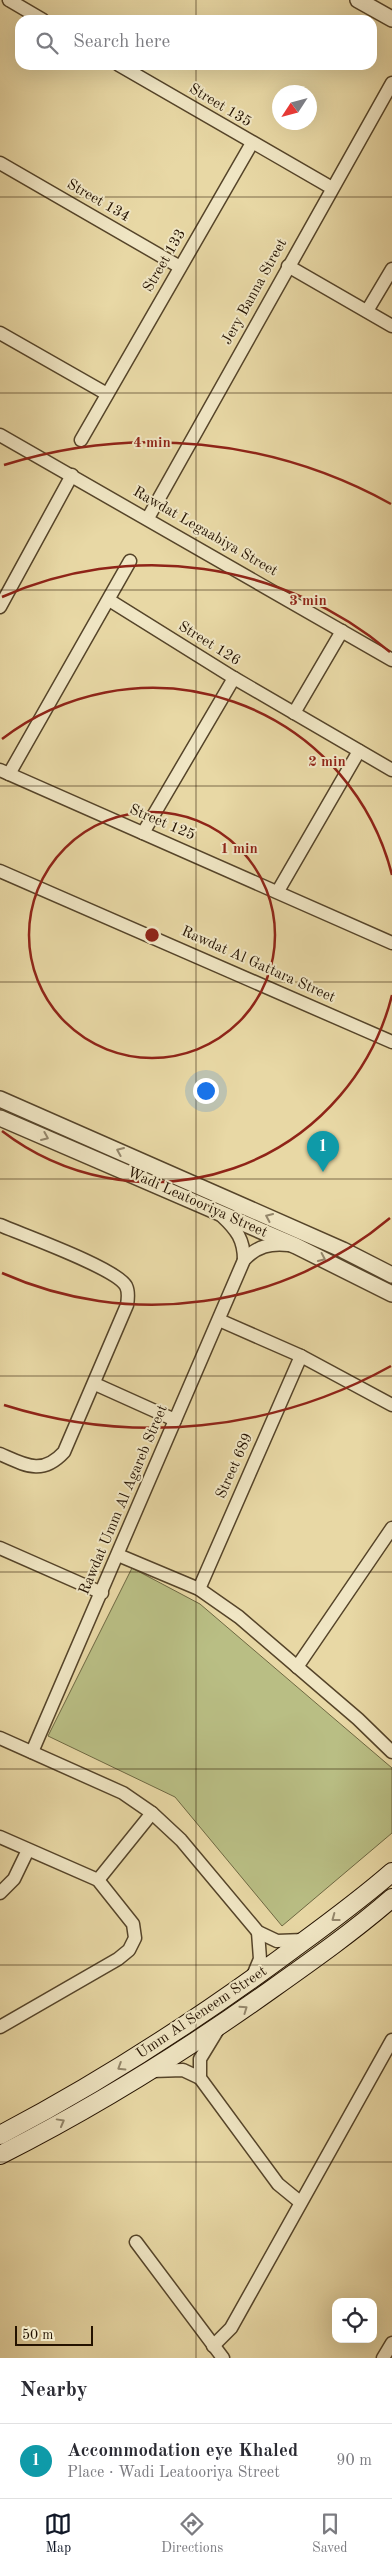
<!DOCTYPE html>
<html lang="en">
<head>
<meta charset="utf-8">
<style>
	:root { --surface:#fff; --page:#f7f7f7; --text:#2b2b33; --muted:#7c7c81; --line:#e1e1e2; --accent:#111827 }
	body { margin:0; font-family:"Old Standard TT",serif; background:var(--page); color:var(--text) }
	.controls { position:absolute; right:15px; bottom:15px; display:grid; overflow:hidden; border-radius:10px; box-shadow:0 5px 20px #0002 }
	.controls button { width:45px; height:45px; display:grid; place-items:center; padding:0; border:0; border-bottom:1px solid var(--line); background:var(--surface); color:var(--text); font:25px sans-serif }
	.compass { position:absolute; left:272px; top:85px; width:45px; height:45px; border-radius:50%; background:var(--surface); box-shadow:0 5px 20px #0002; rotate:234deg }
	.scale { position:absolute; left:15px; bottom:12px; width:78px; box-sizing:border-box; padding-left:5px; border:2px solid #241200; border-top:0; font-size:14px; line-height:18px; white-space:nowrap; color:#241200; -webkit-text-stroke:4px #f0e6c4; paint-order:stroke }
	.you { position:absolute; left:205px; top:1090px; width:18px; height:18px; margin:-12px; border:4px solid #fff; border-radius:50%; background:#1a73e8; box-shadow:0 0 0 8px #1a73e833 }
	.badge { display:grid; place-items:center; width:32px; height:32px; border-radius:50%; background:var(--accent); color:#fff; font-size:16px; font-weight:700 }
	.pin { position:absolute; translate:-50% -41px; filter:drop-shadow(0 1px 2px #0008) }
	.pin::after { content:''; position:absolute; top:26px; width:18px; height:15px; background:inherit; clip-path:polygon(0 0,100% 0,50% 100%) }
	.list { margin:0; padding:0; list-style:none }
	h2 { display:flex; justify-content:space-between; align-items:center; height:65px; margin:0; padding:0 20px; font-size:21px }
	h2 small { font-size:16px; font-weight:400; color:var(--muted) }
	.list li { display:grid; grid-template-columns:32px 1fr auto; gap:15px; align-items:center; box-sizing:border-box; height:75px; padding:0 20px; border-top:1px solid var(--line) }
	.list b { display:block; font-size:19px; white-space:nowrap }
	.list p { margin:0; font-size:16px; white-space:nowrap; color:var(--muted) }
	.list em { font-size:16px; font-style:normal; color:var(--muted) }
	.icon { flex:none; width:28px; height:28px; fill:none; stroke:currentColor; stroke-width:2; stroke-linecap:round; stroke-linejoin:round }
	.map { position:relative; flex:none; width:392px; height:2358px; overflow:hidden }
	.search { position:absolute; background:var(--surface); box-shadow:0 5px 20px #0002; left:15px; right:15px; top:15px; height:55px; display:flex; align-items:center; gap:12px; box-sizing:border-box; padding:0 18px; border-radius:15px; color:var(--muted); font-size:19px }
	.sheet { height:140px; background:var(--surface) }
	nav { display:flex; justify-content:space-around; align-items:center; box-sizing:border-box; height:70px; border-top:1px solid var(--line); background:var(--surface); font-size:14px; color:var(--muted) }
	nav a { display:grid; justify-items:center; gap:2px }
	nav .on { color:var(--accent) }
	.map>svg:first-child { display:block }
</style>
</head>
<body>
<div class="map">
<svg width="392" height="2358" viewBox="0 0 392 2358">
	<rect width="100%" height="100%" fill="#e8d8a5"/>
	<filter id="stains"><feTurbulence type="fractalNoise" baseFrequency=".004" numOctaves="4"/><feColorMatrix values="0 0 0 0 .2 0 0 0 0 .09 0 0 0 0 .02 0 0 0 .5 -.17"/></filter>
	<radialGradient id="worn" r=".72"><stop offset=".6" stop-color="#630" stop-opacity="0"/><stop offset="1" stop-color="#630" stop-opacity=".3"/></radialGradient>
	<polygon fill="#b9be84" stroke="#6e6842" points="132,1568 200,1604 392,1768 392,1833 282,1926 175,1797 48,1736"/>
	<g fill="none" stroke-linecap="round" stroke-linejoin="round">
		<defs>
			<g id="minor">
				<polyline points="9,0 43,20"/>
				<polyline points="119,65 332,188"/>
				<polyline points="0,163 180,267"/>
				<polyline points="288,266 392,326"/>
				<polyline points="367,311 392,269"/>
				<polyline points="0,333 107,394"/>
				<polyline points="0,435 392,660"/>
				<polyline points="81,440 252,143"/>
				<polyline points="148,518 392,83"/>
				<polyline points="109,600 234,678 392,770"/>
				<polyline points="0,607 72,475"/>
				<polyline points="294,713 342,631"/>
				<polyline points="0,770 392,943"/>
				<polyline points="9,774 130,561"/>
				<polyline points="143,833 234,678"/>
				<polyline points="0,871 392,1042"/>
				<polyline points="278,891 359,751"/>
				<path d="M222,1216C237,1230 244,1240 244,1260"/>
				<path d="M0,1225C23,1235 116,1268 126,1286C129,1292 128,1299 127,1305L64,1452C42,1476 25,1465 0,1454"/>
				<polyline points="219,1320 301,1356 392,1405"/>
				<polyline points="95,1384 175,1420"/>
				<polyline points="0,1548 102,1593"/>
				<polyline points="118,1555 199,1589 239,1617 358,1719 392,1752"/>
				<polyline points="199,1589 301,1356"/>
				<polyline points="297,1667 392,1528"/>
				<polyline points="0,1738 123,1793 152,1813 181,1840 258,1932 277,1941 304,1940"/>
				<path d="M32,1752L244,1260C257,1246 270,1243 289,1245"/>
				<polyline points="0,1837 98,1880 133,1924 135,1938 129,1950 118,1959 0,2027"/>
				<polyline points="98,1880 152,1813"/>
				<polyline points="0,1893 14,1879 28,1850"/>
				<polyline points="252,1978 260,1959 258,1932"/>
				<polyline points="217,2031 200,2059 200,2078 278,2184 300,2202"/>
				<polyline points="152,2071 183,2070 200,2078"/>
				<polyline points="136,2242 223,2358"/>
				<polyline points="213,2346 231,2328 392,2040"/>
				<polyline points="383,2358 392,2343"/>
			</g>
			<g id="tertiary">
				<polyline points="358,0 392,19"/>
				<polyline points="0,1099 343,1250 392,1275"/>
				<polyline points="0,1118 296,1246 392,1294"/>
			</g>
			<g id="secondary">
				<path d="M0,2135C103,2081 200,2018 293,1949C327,1924 360,1900 392,1872"/>
				<path d="M0,2155C95,2107 185,2051 272,1989C313,1960 354,1931 392,1898"/>
			</g>
		</defs>
		<use href="#minor" stroke="#554429" stroke-width="15"/>
		<use href="#tertiary" stroke="#554429" stroke-width="18"/>
		<use href="#secondary" stroke="#241200" stroke-width="20"/>
		<use href="#minor" stroke="#f0e6c4" stroke-width="12"/>
		<use href="#tertiary" stroke="#f0e6c4" stroke-width="15"/>
		<use href="#secondary" stroke="#f0e6c4" stroke-width="18"/>
	</g>
	<defs><path id="oneway-chevron" d="M-2-3.5L2.5 0L-2 3.5" fill="none" stroke-width="1.6" stroke-linecap="round" stroke-linejoin="round" transform="scale(1.25)"/></defs>
	<g stroke="#94876c">
		<use href="#oneway-chevron" transform="translate(45 1137) rotate(23)"/>
		<use href="#oneway-chevron" transform="translate(120 1151) rotate(-157)"/>
		<use href="#oneway-chevron" transform="translate(269 1217) rotate(-156)"/>
		<use href="#oneway-chevron" transform="translate(322 1258) rotate(25)"/>
		<use href="#oneway-chevron" transform="translate(335 1918) rotate(143)"/>
		<use href="#oneway-chevron" transform="translate(244 2009) rotate(-35)"/>
		<use href="#oneway-chevron" transform="translate(121 2067) rotate(148)"/>
		<use href="#oneway-chevron" transform="translate(61 2122) rotate(-29)"/>
	</g>
	<path fill="none" stroke="#241200" stroke-width="1" stroke-opacity="0.55" d="M196,0V20M196,65V2358M0,197H392M0,393H392M0,590H392M0,786H392M0,982H392M0,1179H392M0,1376H392M0,1572H392M0,1769H392M0,1965H392M0,2162H392"/>
	<g fill="none" stroke="#8f2418" stroke-width="2.5">
		<circle cx="152" cy="935" r="123"/>
		<path d="M392 995A247 247 0 0 1 2 1131M2 739A247 247 0 0 1 392 875"/>
		<path d="M390 1218A370 370 0 0 1 2 1273M2 597A370 370 0 0 1 390 652"/>
		<path d="M391 1366A493 493 0 0 1 4 1405M4 465A493 493 0 0 1 391 504"/>
	</g>
	<g text-anchor="middle" dominant-baseline="central" stroke-width="4" stroke-linejoin="round" paint-order="stroke">
		<g font-size="15" fill="#241200" stroke="#f0e6c4">
			<text transform="translate(220 106) rotate(31)">Street 135</text>
			<text transform="translate(98 201) rotate(30)">Street 134</text>
			<text transform="translate(165 261) rotate(-60)">Street 133</text>
			<text transform="translate(255 292) rotate(-61)">Jery Banna Street</text>
			<text transform="translate(205 532) rotate(30)">Rawdat Legaabiya Street</text>
			<text transform="translate(209 644) rotate(32)">Street 126</text>
			<text transform="translate(162 823) rotate(23)">Street 125</text>
			<text transform="translate(258 965) rotate(24)">Rawdat Al Gattara Street</text>
			<text transform="translate(197 1203) rotate(24)">Wadi Leatooriya Street</text>
			<text transform="translate(235 1466) rotate(-66)">Street 689</text>
			<text transform="translate(124 1500) rotate(-67)">Rawdat Umm Al Agareb Street</text>
			<text transform="translate(202 2013) rotate(-34)">Umm Al Seneem Street</text>
		</g>
	</g>
	<circle cx="152" cy="935" r="8" fill="#8f2418" stroke="#f0e6c4" stroke-width="2.5"/>
	<g font-size="15" text-anchor="middle" font-weight="bold" fill="#8f2418" stroke="#f0e6c4" stroke-width="4" stroke-linejoin="round" paint-order="stroke">
		<text x="152" y="447">4 min</text>
		<text x="308" y="605">3 min</text>
		<text x="327" y="766">2 min</text>
		<text x="239" y="853">1 min</text>
	</g>
	<rect width="100%" height="100%" filter="url(#stains)"/>
	<rect width="100%" height="100%" fill="url(#worn)"/>
</svg>
<div class="controls">
<button><svg class="icon" aria-label="locate" viewBox="0 0 24 24"><circle cx="12" cy="12" r="6"/><path d="M12 2v4M12 18v4M2 12h4M18 12h4"/></svg></button>
</div>
<svg class="compass" viewBox="-18 -18 36 36"><path d="M0-13l5 13h-10z" fill="#e53935"/><path d="M0 13l5-13h-10z" fill="#7c7c81"/></svg>
<div class="scale">50 m</div>
<div class="you"></div>
<div class="pin badge" style="left:323px;top:1172px;background:#0f9aa8">1</div>
<div class="search"><svg class="icon" aria-label="search" viewBox="0 0 24 24"><circle cx="10" cy="10" r="6"/><path d="M15 15l6 6"/></svg>Search here</div>
</div>
<section class="sheet">
<h2>Nearby<small></small></h2>
<ul class="list">
<li><span class="badge" style="background:#0f9aa8">1</span><div><b>Accommodation eye Khaled</b><p>Place · Wadi Leatooriya Street</p></div><em>90 m</em></li>
</ul>
</section>
<nav>
<a class="on"><svg class="icon" aria-label="map" viewBox="0 0 24 24"><path d="M3 6l6-2 6 2 6-2v14l-6 2-6-2-6 2zM9 4v14M15 6v14"/></svg>Map</a>
<a><svg class="icon" aria-label="directions" viewBox="0 0 24 24"><path d="M12 3l9 9-9 9-9-9zM9 14v-3h6M13 9l2 2-2 2"/></svg>Directions</a>
<a><svg class="icon" aria-label="saved" viewBox="0 0 24 24"><path d="M7 4h10v16l-5-4-5 4z"/></svg>Saved</a>
</nav>
</body>
</html>
